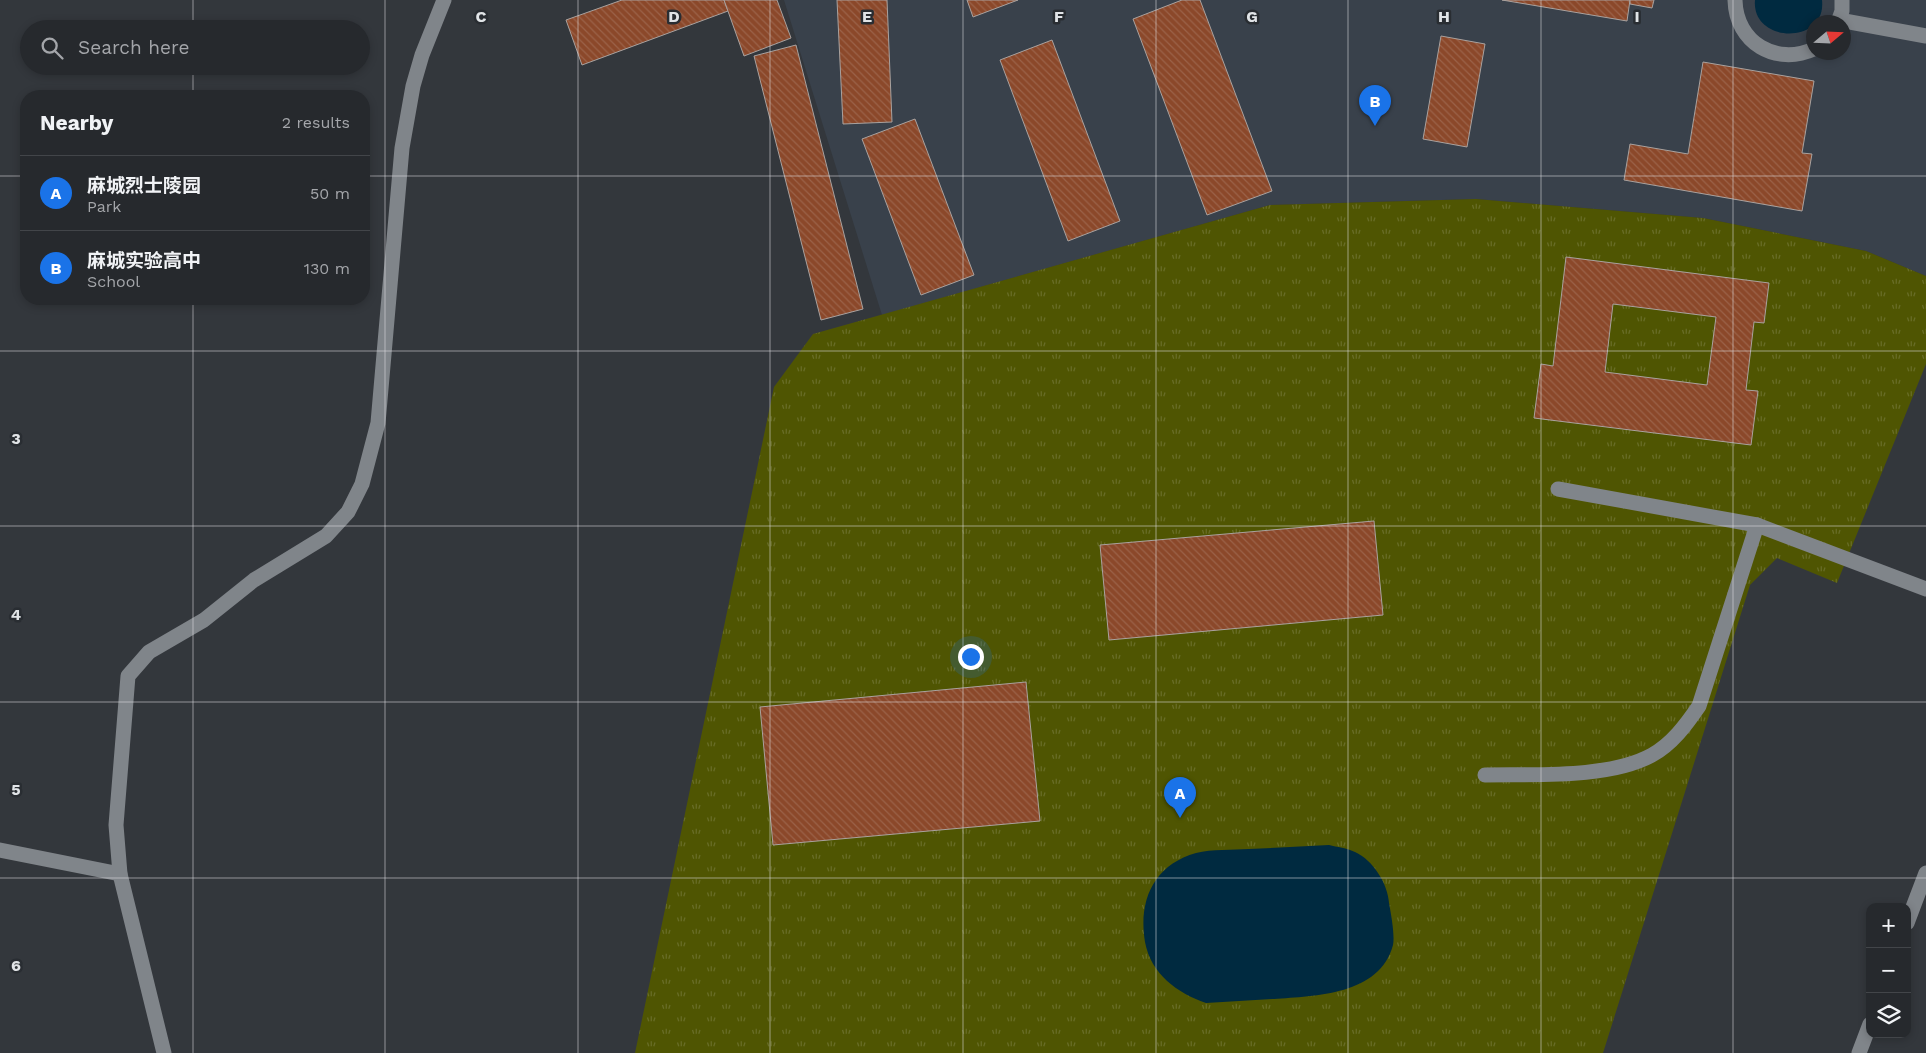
<!DOCTYPE html>
<html lang="en">
<head>
<meta charset="utf-8">
<style>
	:root { --surface:#26292d; --page:#2e3135; --text:#f1f3f6; --muted:#a4a6aa; --line:#424549; --accent:#1a73e8 }
	body { margin:0; font-family:"Work Sans","Noto Sans SC",sans-serif; background:var(--page); color:var(--text) }
	.controls { position:absolute; right:15px; bottom:15px; display:grid; overflow:hidden; border-radius:10px; box-shadow:0 2px 8px #0003 }
	.controls button { width:45px; height:45px; display:grid; place-items:center; padding:0; border:0; border-bottom:1px solid var(--line); background:var(--surface); color:var(--text); font:25px sans-serif }
	.compass { position:absolute; left:1806px; top:15px; width:45px; height:45px; border-radius:50%; background:var(--surface); box-shadow:0 2px 8px #0003; rotate:71deg }
	.you { position:absolute; left:970px; top:656px; width:18px; height:18px; margin:-12px; border:4px solid #fff; border-radius:50%; background:#1a73e8; box-shadow:0 0 0 8px #1a73e833 }
	.badge { display:grid; place-items:center; width:32px; height:32px; border-radius:50%; background:var(--accent); color:#fff; font-size:16px; font-weight:700 }
	.pin { position:absolute; translate:-50% -41px; filter:drop-shadow(0 1px 2px #0008) }
	.pin::after { content:''; position:absolute; top:26px; width:18px; height:15px; background:inherit; clip-path:polygon(0 0,100% 0,50% 100%) }
	.list { margin:0; padding:0; list-style:none }
	h2 { display:flex; justify-content:space-between; align-items:center; height:65px; margin:0; padding:0 20px; font-size:21px }
	h2 small { font-size:16px; font-weight:400; color:var(--muted) }
	.list li { display:grid; grid-template-columns:32px 1fr auto; gap:15px; align-items:center; box-sizing:border-box; height:75px; padding:0 20px; border-top:1px solid var(--line) }
	.list b { display:block; font-size:19px; white-space:nowrap }
	.list p { margin:0; font-size:16px; white-space:nowrap; color:var(--muted) }
	.list em { font-size:16px; font-style:normal; color:var(--muted) }
	.icon { flex:none; width:28px; height:28px; fill:none; stroke:currentColor; stroke-width:2; stroke-linecap:round; stroke-linejoin:round }
	.map { position:relative; flex:none; width:1926px; height:1053px; overflow:hidden }
	.search { position:absolute; background:var(--surface); box-shadow:0 2px 8px #0003; left:20px; top:20px; width:350px; height:55px; display:flex; align-items:center; gap:12px; box-sizing:border-box; padding:0 18px; border-radius:28px; color:var(--muted); font-size:19px }
	.panel { position:absolute; background:var(--surface); box-shadow:0 2px 8px #0003; left:20px; top:90px; width:350px; height:215px; border-radius:20px }
	.map>svg:first-child { display:block }
</style>
</head>
<body>
<div class="map">
<svg width="1926" height="1053" viewBox="0 0 1926 1053">
	<defs>
		<pattern id="park-tufts" width="24" height="20" patternUnits="userSpaceOnUse" patternTransform="scale(1.25)"><rect width="24" height="20" fill="#4f5502"/><path d="M3 7l-1-3M5 7V3M7 7l1-3M15 17l-1-3M17 17v-4M19 17l1-3" fill="none" stroke="#686d27"/></pattern>
		<pattern id="building-back-hatch" width="6" height="6" patternUnits="userSpaceOnUse" patternTransform="scale(1.25)"><rect width="6" height="6" fill="#8b482a"/><path d="M-1 5l2 2M0 0l6 6M5-1l2 2" fill="none" stroke="#9b6249"/></pattern>
	</defs>
	<rect width="100%" height="100%" fill="#33373c"/>
	<path fill="#39414b" fill-rule="evenodd" d="M784,0H1926V276L1866,251L1703,218L1476,199L1270,205L882,315ZM1814,22H1844V52H1814Z"/>
	<polygon fill="url(#park-tufts)" points="1476,199 1703,218 1866,251 1926,276 1926,364 1837,583 1777,558 1750,585 1603,1053 635,1053 774,387 813,334 1270,205"/>
	<g fill="#002a40">
		<path d="M1755,0H1822C1827,45 1751,44 1755,0Z"/>
		<path d="M1329,845C1337,847 1347,848 1355,852C1373,860 1388,884 1389,903C1391,914 1395,935 1393,945C1380,995 1315,996 1274,999C1251,1000 1229,1002 1206,1003C1177,993 1151,974 1145,942C1138,900 1154,865 1196,853C1212,849 1233,850 1249,849C1276,848 1303,846 1329,845Z"/>
	</g>
	<g fill="url(#building-back-hatch)" stroke="#a9a29f" fill-rule="evenodd">
		<polygon points="622,0 724,0 728,11 582,65 566,20"/>
		<polygon points="724,0 777,0 791,38 744,56"/>
		<polygon points="837,0 887,0 892,122 843,124"/>
		<polygon points="967,0 1018,0 973,17"/>
		<polygon points="1182,0 1200,0 1272,191 1207,215 1133,19"/>
		<polygon points="1502,0 1630,0 1627,21"/>
		<polygon points="1630,0 1654,0 1652,8 1630,4"/>
		<polygon points="1441,36 1485,44 1467,147 1423,139"/>
		<polygon points="1052,40 1120,221 1068,241 1000,60"/>
		<polygon points="796,45 863,309 821,320 754,56"/>
		<polygon points="1703,62 1814,81 1802,153 1812,154 1802,211 1624,180 1630,144 1688,154"/>
		<polygon points="915,119 974,275 921,295 862,139"/>
		<path d="M1566,257L1769,283L1764,323L1754,322L1746,390L1758,391L1751,445L1534,418L1541,364L1553,366ZM1613,304L1716,317L1707,385L1605,372Z"/>
		<polygon points="1374,521 1383,615 1109,640 1100,545"/>
		<polygon points="1026,682 1040,821 773,845 760,707"/>
	</g>
	<g fill="none" stroke-linecap="round" stroke-linejoin="round">
		<g stroke="#80858a" stroke-width="15">
			<path d="M1735,0C1736,43 1776,66 1814,49"/>
			<polyline points="1839,20 1926,36"/>
			<polyline points="1838,22 1842,11 1842,0"/>
			<polyline points="1558,489 1757,525 1926,589"/>
			<path d="M1485,775C1534,774 1608,779 1652,755C1672,744 1686,725 1699,706L1757,525"/>
		</g>
		<g stroke="#80858a" stroke-width="15">
			<polyline points="0,850 120,874"/>
			<polyline points="1907,923 1926,873"/>
			<polyline points="164,1053 120,874 116,825 128,676 149,652 204,620 254,580 326,536 348,512 362,484 378,423 402,148 413,86 422,55 444,0"/>
			<polyline points="1859,1053 1870,1024"/>
		</g>
	</g>
	<path fill="none" stroke="#e1e4e7" stroke-width="1" stroke-opacity="0.55" d="M193,0V29M385,0V1053M578,0V1053M770,0V1053M963,0V1053M1156,0V1053M1348,0V1053M1541,0V1053M1733,0V1053M193,66V96M0,176H26M364,176H1926M193,299V1053M0,351H1926M0,526H1926M0,702H1926M0,878H1926"/>
	<g font-size="16" text-anchor="middle" font-weight="bold" fill="#e1e4e7" stroke="#292d32" stroke-width="5" stroke-linejoin="round" paint-order="stroke">
		<text x="481" y="22">C</text>
		<text x="674" y="22">D</text>
		<text x="867" y="22">E</text>
		<text x="1059" y="22">F</text>
		<text x="1252" y="22">G</text>
		<text x="1444" y="22">H</text>
		<text x="1637" y="22">I</text>
		<text x="16" y="444">3</text>
		<text x="16" y="620">4</text>
		<text x="16" y="795">5</text>
		<text x="16" y="971">6</text>
	</g>
</svg>
<div class="controls">
<button>+</button>
<button>−</button>
<button><svg class="icon" aria-label="layers" viewBox="0 0 24 24"><path d="M12 4l9 5-9 5-9-5zM3 14l9 5 9-5"/></svg></button>
</div>
<svg class="compass" viewBox="-18 -18 36 36"><path d="M0-13l5 13h-10z" fill="#e53935"/><path d="M0 13l5-13h-10z" fill="#a4a6aa"/></svg>
<div class="you"></div>
<div class="pin badge" style="left:1180px;top:818px">A</div>
<div class="pin badge" style="left:1375px;top:126px">B</div>
<div class="search"><svg class="icon" aria-label="search" viewBox="0 0 24 24"><circle cx="10" cy="10" r="6"/><path d="M15 15l6 6"/></svg>Search here</div>
<section class="panel">
<h2>Nearby<small>2 results</small></h2>
<ul class="list">
<li><span class="badge">A</span><div><b>麻城烈士陵园</b><p>Park</p></div><em>50 m</em></li>
<li><span class="badge">B</span><div><b>麻城实验高中</b><p>School</p></div><em>130 m</em></li>
</ul>
</section>
</div>
</body>
</html>
